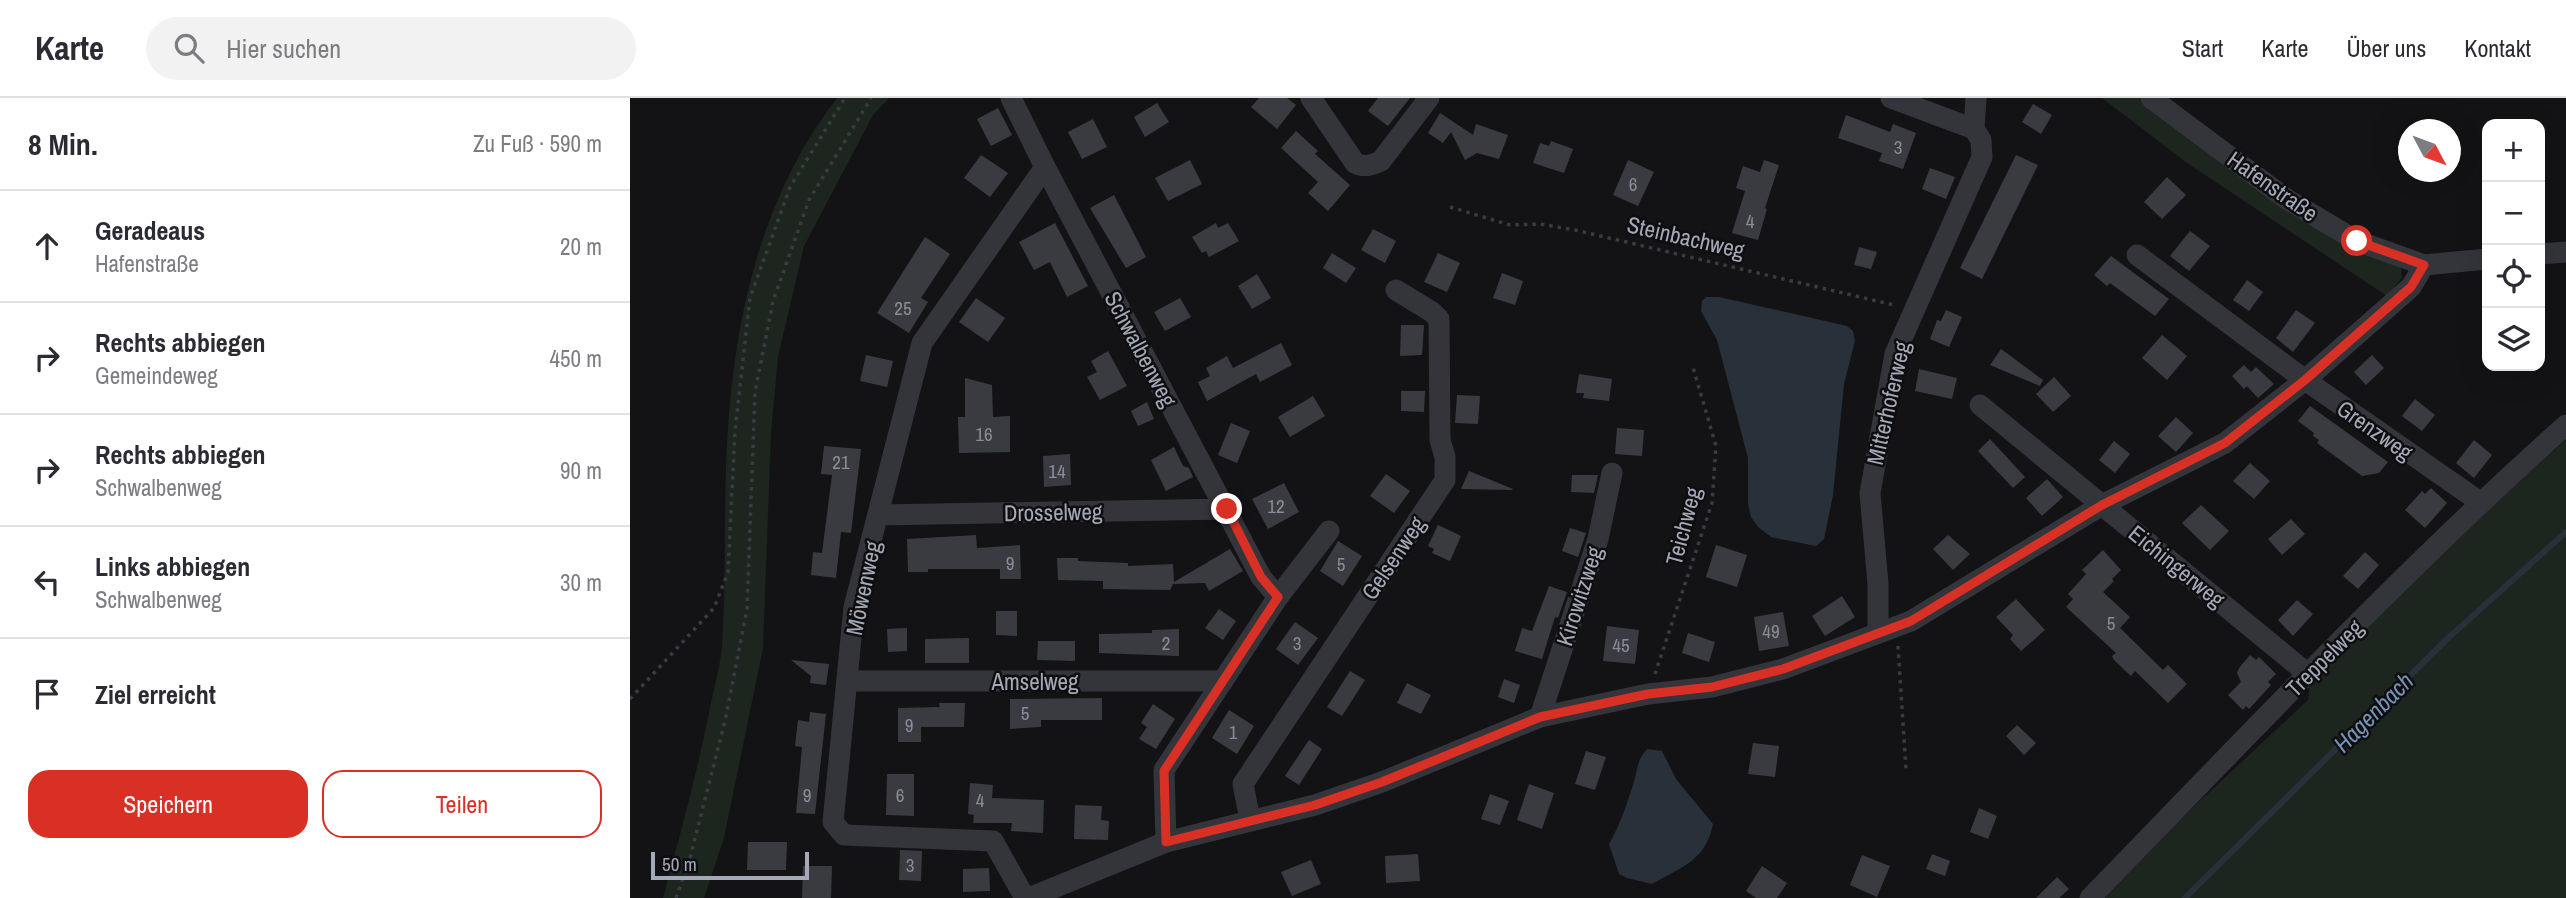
<!DOCTYPE html>
<html lang="de">
<head>
<meta charset="utf-8">
<style>
	:root { --surface:#fff; --page:#f2f2f3; --text:#2b2b33; --muted:#7c7c81; --line:#e1e1e2; --accent:#d93025 }
	body { margin:0; font-family:"Archivo Narrow",sans-serif; background:var(--page); color:var(--text) }
	.controls { position:absolute; right:21px; top:21px; display:grid; overflow:hidden; border-radius:14px; box-shadow:0 7px 28px #0002 }
	.controls button { width:63px; height:63px; display:grid; place-items:center; padding:0; border:0; border-bottom:2px solid var(--line); background:var(--surface); color:var(--text); font:35px sans-serif }
	.compass { position:absolute; left:1768px; top:21px; width:63px; height:63px; border-radius:50%; background:var(--surface); box-shadow:0 7px 28px #0002; rotate:131deg }
	.scale { position:absolute; left:21px; bottom:18px; width:158px; box-sizing:border-box; padding-left:7px; border:4px solid #a4a8b7; border-top:0; font-size:19px; line-height:24px; white-space:nowrap; color:#a4a8b7; -webkit-text-stroke:5px #0e0e10; paint-order:stroke }
	.stop { position:absolute; width:21px; height:21px; margin:-16px; border:5px solid #d93025; border-radius:50%; background:#fff }
	.stop.end { background:#d93025; border-color:#fff; box-shadow:0 2px 7px #0008 }
	.list { margin:0; padding:0; list-style:none }
	h2 { display:flex; justify-content:space-between; align-items:center; height:91px; margin:0; padding:0 28px; font-size:30px }
	h2 small { font-size:23px; font-weight:400; color:var(--muted) }
	.list li { display:grid; grid-template-columns:46px 1fr auto; gap:21px; align-items:center; box-sizing:border-box; height:112px; padding:0 28px; border-top:2px solid var(--line) }
	.list b { display:block; font-size:26px; white-space:nowrap }
	.list p { margin:0; font-size:23px; white-space:nowrap; color:var(--muted) }
	.list em { font-size:23px; font-style:normal; color:var(--muted) }
	.actions { display:flex; gap:14px; padding:21px 28px }
	.actions a { flex:1; padding:16px 0; border:2px solid var(--accent); border-radius:21px; text-align:center; font-size:24px; color:var(--accent) }
	.actions .main { background:var(--accent); color:#fff }
	.icon { flex:none; width:38px; height:38px; fill:none; stroke:currentColor; stroke-width:2; stroke-linecap:round; stroke-linejoin:round }
	.map { position:relative; flex:none; width:1936px; height:800px; overflow:hidden }
	header { display:flex; align-items:center; gap:42px; box-sizing:border-box; height:98px; padding:0 35px; background:var(--surface); border-bottom:2px solid var(--line) }
	header strong { font-size:33px }
	nav { display:flex; gap:38px; margin-inline-start:auto; font-size:24px }
	.search { width:490px; height:63px; background:var(--page); display:flex; align-items:center; gap:18px; box-sizing:border-box; padding:0 24px; border-radius:38px; color:var(--muted); font-size:26px }
	main { display:flex }
	aside { flex:1; background:var(--surface) }
	.map>svg:first-child { display:block }
</style>
</head>
<body>
<header>
<strong>Karte</strong>
<div class="search"><svg class="icon" aria-label="search" viewBox="0 0 24 24"><circle cx="10" cy="10" r="6"/><path d="M15 15l6 6"/></svg>Hier suchen</div>
<nav><a>Start</a><a>Karte</a><a>Über uns</a><a>Kontakt</a></nav>
</header>
<main>
<aside>
<h2>8 Min.<small>Zu Fuß · 590 m</small></h2>
<ul class="list">
<li><svg class="icon" aria-label="ahead" viewBox="0 0 24 24"><path d="M12 20V5M6 11l6-6 6 6"/></svg><div><b>Geradeaus</b><p>Hafenstraße</p></div><em>20 m</em></li>
<li><svg class="icon" aria-label="right" viewBox="0 0 24 24"><path d="M7 20v-9h11M14 6l5 5-5 5"/></svg><div><b>Rechts abbiegen</b><p>Gemeindeweg</p></div><em>450 m</em></li>
<li><svg class="icon" aria-label="right" viewBox="0 0 24 24"><path d="M7 20v-9h11M14 6l5 5-5 5"/></svg><div><b>Rechts abbiegen</b><p>Schwalbenweg</p></div><em>90 m</em></li>
<li><svg class="icon" aria-label="left" viewBox="0 0 24 24"><path d="M17 20v-9H6M10 6l-5 5 5 5"/></svg><div><b>Links abbiegen</b><p>Schwalbenweg</p></div><em>30 m</em></li>
<li><svg class="icon" aria-label="arrive" viewBox="0 0 24 24"><path d="M6 21V4h12l-3 4 3 4H6"/></svg><div><b>Ziel erreicht</b></div></li>
</ul>
<div class="actions"><a class="main">Speichern</a><a>Teilen</a></div>
</aside>
<div class="map">
<svg width="1936" height="800" viewBox="0 0 1936 800">
	<rect width="100%" height="100%" fill="#131315"/>
	<g fill="#1d251f">
		<path d="M207,0H259L243,17L174,148L148,259L141,335L133,550L94,740L74,800H33C50,737 67,675 80,610C84,590 90,569 92,548C96,488 94,428 96,368C101,237 125,106 207,0Z"/>
		<polygon points="1472,0 1509,0 1661,116 1731,150 1771,165 1772,180 1757,198 1557,65"/>
		<polygon points="1936,342 1936,800 1475,800 1559,713 1678,602 1680,588 1836,429"/>
	</g>
	<g fill="#28303a">
		<polygon points="1076,199 1089,199 1217,228 1223,233 1225,243 1214,286 1203,397 1194,441 1186,448 1141,439 1128,429 1121,419 1118,406 1118,360 1087,242 1071,213 1072,203"/>
		<path d="M1017,651L1032,653L1046,681L1083,726C1076,762 1052,769 1022,786L997,780L989,776L979,746C990,727 996,708 1003,687C1008,672 1006,663 1017,651Z"/>
	</g>
	<g fill="none" stroke-linecap="round" stroke-linejoin="round">
		<polyline stroke="#28303a" stroke-width="6" points="1555,800 1816,542 1936,434"/>
	</g>
	<g fill="#3a3b40">
		<polygon points="629,0 657,0 666,7 647,31 621,9"/>
		<polygon points="748,0 780,0 758,28 738,13"/>
		<polygon points="527,5 539,24 515,39 504,19"/>
		<polygon points="1403,6 1422,17 1411,36 1392,24"/>
		<polygon points="368,10 382,37 361,48 347,21"/>
		<polygon points="810,15 843,37 846,26 878,37 869,61 847,55 835,62 821,34 813,45 798,35"/>
		<polygon points="1216,17 1260,34 1263,26 1286,35 1273,71 1249,63 1252,55 1208,40"/>
		<polygon points="463,21 477,49 452,61 438,34"/>
		<polygon points="666,33 688,53 685,56 720,87 698,113 678,95 688,84 651,50"/>
		<polygon points="921,43 943,51 934,75 903,65 910,45 919,48"/>
		<polygon points="351,57 378,75 360,99 334,80"/>
		<polygon points="1386,57 1408,67 1352,181 1330,170"/>
		<polygon points="560,62 572,86 538,103 525,80"/>
		<polygon points="998,62 1024,74 1008,108 983,97"/>
		<polygon points="1134,62 1149,67 1135,110 1137,111 1128,142 1102,135 1115,93 1106,90 1113,68 1130,74"/>
		<polygon points="1300,70 1325,79 1316,101 1292,91"/>
		<polygon points="1537,79 1556,97 1532,121 1514,104"/>
		<polygon points="484,97 516,159 496,170 460,110"/>
		<polygon points="425,125 458,188 437,199 420,164 404,172 389,144"/>
		<polygon points="586,125 588,130 598,125 609,143 579,159 576,153 572,155 562,139"/>
		<polygon points="743,131 766,143 755,165 731,152"/>
		<polygon points="1560,133 1580,148 1559,173 1540,158"/>
		<polygon points="295,139 320,156 291,200 298,204 279,235 247,215"/>
		<polygon points="1229,149 1247,154 1241,171 1224,167"/>
		<polygon points="702,155 726,170 716,185 693,170"/>
		<polygon points="808,155 830,165 817,194 794,184"/>
		<polygon points="1481,158 1539,201 1525,218 1480,185 1477,188 1464,177"/>
		<polygon points="872,175 893,183 885,207 863,200"/>
		<polygon points="627,176 641,200 622,211 608,188"/>
		<polygon points="1617,182 1633,194 1619,213 1603,202"/>
		<polygon points="346,200 375,220 358,244 329,224"/>
		<polygon points="550,200 561,219 535,233 524,214"/>
		<polygon points="1316,212 1332,219 1319,249 1300,241 1307,222 1311,223"/>
		<polygon points="1666,212 1685,225 1663,254 1646,240"/>
		<polygon points="771,227 794,227 792,257 770,258"/>
		<polygon points="1532,237 1557,258 1537,282 1512,260"/>
		<polygon points="651,245 662,267 630,284 626,276 577,303 568,284 580,278 576,270 597,258 603,270"/>
		<polygon points="1371,251 1413,282 1410,288 1360,267"/>
		<polygon points="478,253 497,288 470,302 457,279 467,274 461,263"/>
		<polygon points="236,257 263,263 257,289 230,283"/>
		<polygon points="1742,257 1754,270 1736,287 1724,274"/>
		<polygon points="1614,267 1621,274 1626,269 1644,286 1628,300 1617,288 1614,291 1602,278"/>
		<polygon points="1289,271 1327,280 1322,301 1285,293"/>
		<polygon points="949,276 982,281 979,303 953,300 954,295 946,295"/>
		<polygon points="1424,279 1441,298 1423,314 1406,296"/>
		<polygon points="335,280 362,287 363,319 380,318 380,354 329,355 328,319 335,319"/>
		<polygon points="771,293 795,293 794,314 771,313"/>
		<polygon points="827,297 850,298 848,326 825,325"/>
		<polygon points="683,298 695,318 660,339 648,319"/>
		<polygon points="1785,301 1805,317 1792,333 1772,318"/>
		<polygon points="517,304 524,321 508,328 501,313"/>
		<polygon points="1680,308 1758,364 1749,375 1732,378 1687,345 1689,342 1683,338 1684,335 1668,323"/>
		<polygon points="1546,319 1563,335 1546,354 1528,338"/>
		<polygon points="601,325 620,333 607,365 588,357"/>
		<polygon points="987,330 1014,332 1012,358 985,356"/>
		<polygon points="1360,341 1395,379 1383,390 1348,353"/>
		<polygon points="1844,342 1862,357 1844,380 1826,365"/>
		<polygon points="1484,343 1500,356 1485,375 1469,362"/>
		<polygon points="194,348 231,351 221,435 211,434 206,480 181,477 183,454 192,455 202,377 191,376"/>
		<polygon points="544,349 553,368 559,370 563,379 536,393 521,362"/>
		<polygon points="440,356 441,387 414,389 413,358"/>
		<polygon points="1620,365 1640,383 1624,401 1603,383"/>
		<polygon points="839,373 883,391 882,392 831,391"/>
		<polygon points="756,376 780,393 764,415 740,398"/>
		<polygon points="942,377 968,377 964,395 941,394"/>
		<polygon points="1417,381 1433,399 1412,418 1396,400"/>
		<polygon points="654,385 669,414 638,431 622,401"/>
		<polygon points="1801,390 1817,405 1795,430 1775,412 1792,393 1795,396"/>
		<polygon points="1571,407 1599,433 1580,452 1552,425"/>
		<polygon points="1661,421 1675,436 1652,457 1638,441"/>
		<polygon points="808,427 831,438 820,463 802,455 804,451 798,448"/>
		<polygon points="940,430 956,435 948,459 932,453"/>
		<polygon points="346,437 347,450 390,447 391,481 370,481 370,471 298,471 298,474 278,474 277,441"/>
		<polygon points="1318,437 1340,456 1323,472 1303,451"/>
		<polygon points="708,443 732,458 713,488 690,473"/>
		<polygon points="1086,447 1117,457 1107,489 1076,479"/>
		<polygon points="600,451 613,473 579,493 575,485 543,486 540,492 473,491 473,483 428,482 427,460 448,460 448,463 498,465 498,468 543,466 544,484"/>
		<polygon points="1473,452 1491,472 1482,481 1484,483 1473,494 1500,519 1490,530 1533,572 1538,567 1557,586 1538,605 1505,573 1501,578 1484,562 1482,558 1486,555 1436,509 1443,501 1438,496 1456,476 1452,472"/>
		<polygon points="1735,454 1749,467 1728,491 1713,478"/>
		<polygon points="919,488 937,494 928,520 925,519 912,561 885,553 892,530 902,533"/>
		<polygon points="1212,498 1225,519 1195,538 1182,518"/>
		<polygon points="1386,501 1415,532 1391,553 1380,541 1383,537 1366,519"/>
		<polygon points="1667,502 1683,516 1663,538 1648,522"/>
		<polygon points="589,511 606,523 593,542 575,530"/>
		<polygon points="366,513 387,513 387,538 366,537"/>
		<polygon points="1153,514 1159,548 1129,553 1124,519"/>
		<polygon points="665,524 688,540 668,567 646,551"/>
		<polygon points="977,528 1009,532 1005,566 973,563"/>
		<polygon points="277,530 277,553 258,554 257,531"/>
		<polygon points="549,531 549,558 469,555 469,536 522,535 522,532"/>
		<polygon points="1058,535 1085,544 1079,564 1052,555"/>
		<polygon points="339,540 339,565 295,565 295,541"/>
		<polygon points="408,543 445,543 445,563 407,562"/>
		<polygon points="1620,557 1626,562 1629,559 1646,576 1638,584 1641,587 1619,611 1616,608 1613,612 1598,597 1611,584 1607,575 1609,570"/>
		<polygon points="161,562 199,566 196,587 180,585 181,578"/>
		<polygon points="720,573 735,582 712,618 697,609"/>
		<polygon points="874,581 890,587 884,605 868,599"/>
		<polygon points="777,585 801,597 791,616 767,605"/>
		<polygon points="472,600 472,622 411,622 411,629 380,631 380,601"/>
		<polygon points="309,605 335,605 334,629 291,629 291,644 268,644 268,610 310,609"/>
		<polygon points="523,606 545,621 526,651 509,641 517,629 511,625"/>
		<polygon points="599,612 624,628 607,656 582,640"/>
		<polygon points="180,614 196,616 185,716 166,715 172,649 165,648 168,622 179,624"/>
		<polygon points="1387,627 1406,645 1394,657 1376,638"/>
		<polygon points="679,642 692,651 669,687 655,678"/>
		<polygon points="1123,645 1149,648 1145,679 1118,676"/>
		<polygon points="956,653 976,659 965,692 945,686"/>
		<polygon points="257,676 284,676 284,718 256,717"/>
		<polygon points="340,685 363,687 362,700 414,702 413,735 381,733 382,725 343,725 344,717 338,716"/>
		<polygon points="899,686 924,695 912,731 887,722"/>
		<polygon points="860,696 879,703 870,727 851,721"/>
		<polygon points="445,707 472,708 471,722 479,723 478,742 444,741"/>
		<polygon points="1349,710 1367,718 1358,741 1340,734"/>
		<polygon points="118,744 157,744 156,772 117,772"/>
		<polygon points="270,752 292,753 291,783 269,782"/>
		<polygon points="788,756 790,783 756,785 755,758"/>
		<polygon points="1302,756 1320,763 1315,778 1296,771"/>
		<polygon points="1232,757 1260,768 1247,799 1220,787"/>
		<polygon points="681,762 691,786 662,798 651,774"/>
		<polygon points="173,768 202,768 201,800 172,800"/>
		<polygon points="1132,768 1157,785 1147,800 1126,800 1116,793"/>
		<polygon points="359,770 360,793 333,794 333,771"/>
		<polygon points="1427,779 1439,791 1429,800 1406,800"/>
	</g>
	<g fill="none" stroke-linecap="round" stroke-linejoin="round">
		<g stroke="#3a3b42" stroke-width="3.5" stroke-dasharray="3.5 5" stroke-linecap="butt">
			<polyline points="820,109 880,127 910,126 945,132 1264,207"/>
			<polyline points="1268,548 1276,671"/>
			<polyline points="1025,576 1082,405 1086,348 1062,266"/>
			<polyline points="0,601 84,510 98,474 105,333 120,200 160,89 215,0"/>
			<polyline points="46,800 59,764 95,623 117,511 125,294 143,203 179,102 241,0"/>
		</g>
		<g stroke="#34343b" stroke-width="21">
			<polyline points="381,0 415,69 631,479 648,499 534,672 536,744"/>
			<path d="M681,0L725,65C735,70 741,67 751,63L799,0"/>
			<polyline points="1261,0 1344,31"/>
			<polyline points="1521,0 1658,102 1727,143 1794,167 1857,161"/>
			<polyline points="1910,156 1936,154"/>
			<polyline points="1507,157 1675,282 1850,404"/>
			<polyline points="1350,307 1678,576"/>
			<polyline points="249,417 597,411"/>
			<polyline points="648,499 699,433"/>
			<polyline points="1248,534 1248,486 1240,395 1265,256 1352,59 1351,42 1344,31 1346,0"/>
			<polyline points="217,583 593,583"/>
			<polyline points="910,619 968,441 982,375"/>
			<polyline points="620,722 613,686 815,382 815,359 810,342 809,221 802,214 766,192"/>
			<polyline points="395,800 363,743 214,737 203,724 224,509 292,245 415,69"/>
			<polyline points="399,800 536,744 685,707 752,684 910,619 1018,596 1082,589 1153,571 1281,523 1472,407 1595,345 1675,282 1781,189 1794,167"/>
			<path d="M1460,800C1616,640 1769,476 1936,327"/>
		</g>
	</g>
	<g fill="none" stroke-linecap="round" stroke-linejoin="round">
		<polyline stroke="#d93025" stroke-width="9" points="597,411 631,479 648,499 534,673 536,744 685,707 752,684 910,619 1018,596 1082,589 1153,571 1281,523 1472,407 1595,345 1675,282 1781,189 1794,167 1727,143"/>
	</g>
	<g text-anchor="middle" dominant-baseline="central" stroke-width="5" stroke-linejoin="round" paint-order="stroke">
		<g font-size="19" fill="#8a8d99">
			<text x="1268" y="49">3</text>
			<text x="1003" y="86">6</text>
			<text x="1120" y="123">4</text>
			<text x="273" y="210">25</text>
			<text x="354" y="336">16</text>
			<text x="211" y="364">21</text>
			<text x="427" y="373">14</text>
			<text x="646" y="408">12</text>
			<text x="380" y="465">9</text>
			<text x="711" y="466">5</text>
			<text x="1481" y="525">5</text>
			<text x="1141" y="533">49</text>
			<text x="536" y="545">2</text>
			<text x="667" y="545">3</text>
			<text x="991" y="547">45</text>
			<text x="395" y="615">5</text>
			<text x="279" y="627">9</text>
			<text x="603" y="634">1</text>
			<text x="177" y="697">9</text>
			<text x="270" y="697">6</text>
			<text x="350" y="702">4</text>
			<text x="280" y="767">3</text>
		</g>
		<g font-size="23" fill="#a4a8b7" stroke="#0e0e10">
			<text transform="translate(1643 88) rotate(35)">Hafenstraße</text>
			<text transform="translate(1056 139) rotate(13)">Steinbachweg</text>
			<text transform="translate(511 251) rotate(62)">Schwalbenweg</text>
			<text transform="translate(1258 305) rotate(-77)">Mitterhoferweg</text>
			<text transform="translate(1745 332) rotate(35)">Grenzweg</text>
			<text transform="translate(423 414) rotate(-1)">Drosselweg</text>
			<text transform="translate(1053 428) rotate(-75)">Teichweg</text>
			<text transform="translate(763 460) rotate(-56)">Gelsenweg</text>
			<text transform="translate(1547 468) rotate(39)">Eichingerweg</text>
			<text transform="translate(233 490) rotate(-78)">Möwenweg</text>
			<text transform="translate(949 498) rotate(-72)">Kirowitzweg</text>
			<text transform="translate(1694 560) rotate(-45)">Treppelweg</text>
			<text x="405" y="583">Amselweg</text>
		</g>
		<g font-size="24" font-style="italic" fill="#7792b5" stroke="#0e0e10">
			<text transform="translate(1743 614) rotate(-45)">Hagenbach</text>
		</g>
	</g>
</svg>
<div class="controls">
<button>+</button>
<button>−</button>
<button><svg class="icon" aria-label="locate" viewBox="0 0 24 24"><circle cx="12" cy="12" r="6"/><path d="M12 2v4M12 18v4M2 12h4M18 12h4"/></svg></button>
<button><svg class="icon" aria-label="layers" viewBox="0 0 24 24"><path d="M12 4l9 5-9 5-9-5zM3 14l9 5 9-5"/></svg></button>
</div>
<svg class="compass" viewBox="-18 -18 36 36"><path d="M0-13l5 13h-10z" fill="#e53935"/><path d="M0 13l5-13h-10z" fill="#7c7c81"/></svg>
<div class="scale">50 m</div>
<div class="stop" style="left:1727px;top:143px"></div>
<div class="stop end" style="left:597px;top:411px"></div>
</div>
</main>
</body>
</html>
